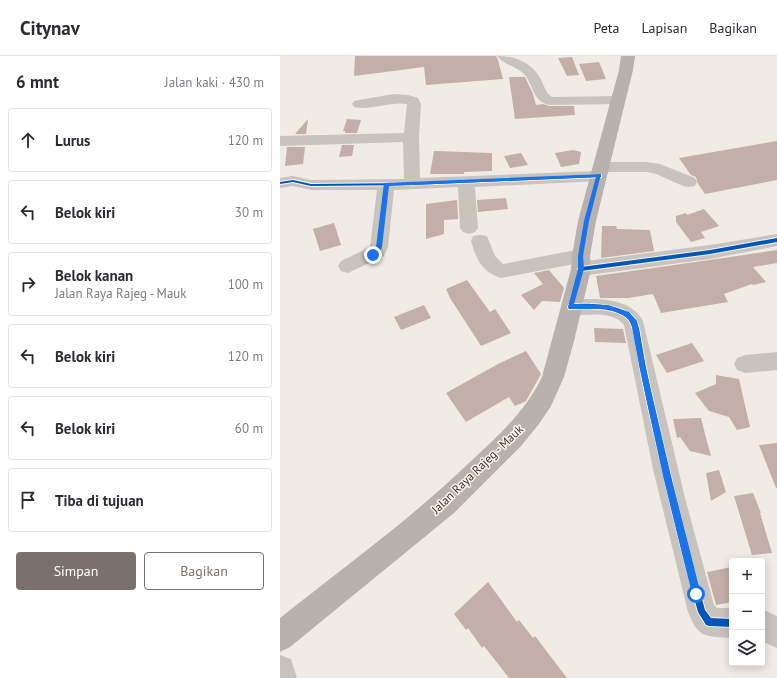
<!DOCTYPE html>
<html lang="id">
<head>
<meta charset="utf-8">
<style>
	:root { --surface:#fff; --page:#f2f2f3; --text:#2b2b33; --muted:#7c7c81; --line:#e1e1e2; --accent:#7a716c }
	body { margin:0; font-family:"PT Sans",sans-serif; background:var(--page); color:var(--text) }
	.controls { position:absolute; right:12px; bottom:12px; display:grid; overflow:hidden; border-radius:4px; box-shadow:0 2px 10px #0003 }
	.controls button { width:36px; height:36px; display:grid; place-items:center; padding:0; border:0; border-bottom:1px solid var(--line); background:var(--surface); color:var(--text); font:20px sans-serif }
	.stop { position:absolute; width:12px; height:12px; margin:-9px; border:3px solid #1a73e8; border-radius:50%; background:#fff }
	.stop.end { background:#1a73e8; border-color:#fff; box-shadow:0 1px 4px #0008 }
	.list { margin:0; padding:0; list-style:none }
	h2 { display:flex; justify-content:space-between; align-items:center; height:52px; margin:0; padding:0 16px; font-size:17px }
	h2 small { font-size:13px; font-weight:400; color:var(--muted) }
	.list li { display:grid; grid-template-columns:26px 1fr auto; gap:12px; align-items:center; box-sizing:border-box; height:64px; margin:0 8px 8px; padding:0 8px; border:1px solid var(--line); border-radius:4px }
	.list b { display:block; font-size:15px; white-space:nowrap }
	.list p { margin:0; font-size:13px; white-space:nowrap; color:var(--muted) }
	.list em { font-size:13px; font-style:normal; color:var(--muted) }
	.actions { display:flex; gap:8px; padding:12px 16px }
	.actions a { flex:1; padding:9px 0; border:1px solid var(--accent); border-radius:4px; text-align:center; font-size:14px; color:var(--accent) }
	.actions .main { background:var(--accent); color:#fff }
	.icon { flex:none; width:22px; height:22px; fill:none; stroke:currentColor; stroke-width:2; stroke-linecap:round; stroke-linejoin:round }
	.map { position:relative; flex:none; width:497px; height:622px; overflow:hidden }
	header { display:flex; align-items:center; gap:24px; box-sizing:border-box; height:56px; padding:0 20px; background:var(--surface); border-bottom:1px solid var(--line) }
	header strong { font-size:19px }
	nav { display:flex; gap:22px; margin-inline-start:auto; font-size:14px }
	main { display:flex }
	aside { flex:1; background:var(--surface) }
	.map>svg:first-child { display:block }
</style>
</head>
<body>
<header>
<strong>Citynav</strong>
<nav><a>Peta</a><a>Lapisan</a><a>Bagikan</a></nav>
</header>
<main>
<aside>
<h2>6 mnt<small>Jalan kaki · 430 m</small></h2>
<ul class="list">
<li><svg class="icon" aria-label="ahead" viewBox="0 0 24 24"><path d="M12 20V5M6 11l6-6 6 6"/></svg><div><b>Lurus</b></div><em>120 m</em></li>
<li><svg class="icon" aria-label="left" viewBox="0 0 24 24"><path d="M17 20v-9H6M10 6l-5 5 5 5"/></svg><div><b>Belok kiri</b></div><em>30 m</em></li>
<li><svg class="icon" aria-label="right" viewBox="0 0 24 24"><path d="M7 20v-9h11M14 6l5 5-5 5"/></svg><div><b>Belok kanan</b><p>Jalan Raya Rajeg - Mauk</p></div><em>100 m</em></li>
<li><svg class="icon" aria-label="left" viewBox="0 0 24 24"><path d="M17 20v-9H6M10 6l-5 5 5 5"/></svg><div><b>Belok kiri</b></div><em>120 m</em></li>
<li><svg class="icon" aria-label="left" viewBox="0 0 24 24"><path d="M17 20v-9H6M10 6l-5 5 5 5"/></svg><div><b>Belok kiri</b></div><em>60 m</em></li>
<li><svg class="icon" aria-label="arrive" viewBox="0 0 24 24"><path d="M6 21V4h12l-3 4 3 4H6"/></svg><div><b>Tiba di tujuan</b></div></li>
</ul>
<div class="actions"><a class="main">Simpan</a><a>Bagikan</a></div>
</aside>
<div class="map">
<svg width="497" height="622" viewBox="0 0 497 622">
	<rect width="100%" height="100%" fill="#f0ebe5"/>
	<g fill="#c3afa7">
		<polygon points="75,0 216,0 218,4 223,23 146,29 144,11 74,20"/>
		<polygon points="292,1 299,19 287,20 278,2"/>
		<polygon points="319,6 326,23 306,25 299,8"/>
		<polygon points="229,21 245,21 253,38 256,49 263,48 269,50 294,50 295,59 235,63"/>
		<polygon points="28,63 26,78 15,78"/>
		<polygon points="67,63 81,64 77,77 65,77 65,75 63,75"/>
		<polygon points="497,85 497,124 425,138 418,128 416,121 411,119 399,102"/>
		<polygon points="62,89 74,89 72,100 59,101"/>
		<polygon points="7,91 25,91 23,108 5,110"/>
		<polygon points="293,94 301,96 299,108 281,111 275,97"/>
		<polygon points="154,95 212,97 212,115 184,116 184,118 150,118"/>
		<polygon points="241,97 248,109 230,112 224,100"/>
		<polygon points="226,142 228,153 198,156 197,144"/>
		<polygon points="177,144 178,163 164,164 164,178 146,183 146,148"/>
		<polygon points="424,153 439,170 421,176 425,182 411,186 396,166 396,160 406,157 407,159"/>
		<polygon points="54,167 61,189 40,195 33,173"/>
		<polygon points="322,170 336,170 337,173 370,174 374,195 321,202"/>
		<polygon points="497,194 497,207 473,211 486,226 473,229 472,228 444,238 448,246 381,257 373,238 348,242 320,242 316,220 430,204"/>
		<polygon points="269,214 284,232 280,246 262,245 254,254 241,239 263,228 254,217"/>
		<polygon points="187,224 210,256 215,253 231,277 201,290 170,242 166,233"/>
		<polygon points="144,249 151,262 121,274 114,261"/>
		<polygon points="314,272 343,273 346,287 315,286"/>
		<polygon points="412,287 424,305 387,317 376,299"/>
		<polygon points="246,295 261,318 246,345 235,350 229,341 186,366 166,337 218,308"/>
		<polygon points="436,319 459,323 470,371 457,374 449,361 429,355 415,337 436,328"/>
		<polygon points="421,362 426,382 431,400 410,395 400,381 397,382 393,363"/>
		<polygon points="497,387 497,432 496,432 479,389"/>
		<polygon points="439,414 446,436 431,445 426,417"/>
		<polygon points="473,437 481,457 480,457 492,497 472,499 454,440"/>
		<polygon points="452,511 452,546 436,549 427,516"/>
		<polygon points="208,526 237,566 239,564 253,582 255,580 287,622 229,622 204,590 202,592 188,572 186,574 174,558"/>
	</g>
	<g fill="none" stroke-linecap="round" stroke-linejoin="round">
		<g fill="#c9c3be" fill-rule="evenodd">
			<path d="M217,0C235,0 251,6 260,22C264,29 265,36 272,41L338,40L343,41L345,44L343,47L338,48L269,49C252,45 254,29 244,18C236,10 224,9 217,0Z"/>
			<path d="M114,38L128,39L138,42L141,48L139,81L140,122L316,115L313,111L315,107L321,106H367L380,108L415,122L417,126L415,130L409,131L403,130L376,118L367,116H324L327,120L325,124L319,125L195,131L198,172L195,176L189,178L183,176L180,172L178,131L114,134L108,191L104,200L68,217L61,215L58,210L61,205L90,191L97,134H31L13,130L0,132V122L13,120L31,124L124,123L123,86L0,90V80L124,77L127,48C109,45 90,55 74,51L72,48L74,45L79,44Z"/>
			<path d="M497,178V190L430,203L301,220L294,218L291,213L294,208L221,222C202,216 196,203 191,185L193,180L200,179L207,180L215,200L223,208L301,193L308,195L310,200L306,205L430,189Z"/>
			<path d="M291,243C316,243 350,240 363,265L405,442L434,549L437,552H452V582C425,580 419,583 408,556L373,413L344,269C329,251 303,263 284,257L281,251L284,245Z"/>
			<polygon points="497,296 497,314 465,317 457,314 454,308 457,302 465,299"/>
			<polygon points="482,553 497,560 497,592 482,585"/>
			<polygon points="0,599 11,603 17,622 0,622"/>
		</g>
		<path fill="#b8b1ad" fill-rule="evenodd" d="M341,0H355L353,14L316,165L310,200L311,213L294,285L284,321L271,350L259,368L241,390L174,457L10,591L0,596V562C64,511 131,463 190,406C218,380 245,356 262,321L291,213L292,200L298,165L339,14Z"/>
		<defs>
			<g id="cycleway">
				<polygon points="319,119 321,119 321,121 132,129 31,130 13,126 0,128 0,126 13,124 31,128 132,127"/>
				<polygon points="497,182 497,186 430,198 301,215 298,213 301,211 430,194"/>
				<path d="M289,249C306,246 344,248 355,263C360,270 360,281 362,289C364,303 367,317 370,331C387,406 404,480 425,554L431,562L452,563V571L429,570L426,569L418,556C403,502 390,448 378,394C372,368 366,343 361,317C358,304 356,270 347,262C334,250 307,253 291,253H289L288,251Z"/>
			</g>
		</defs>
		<use href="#cycleway" stroke="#fbf5ee" stroke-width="2"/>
		<use href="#cycleway" fill="#0057b8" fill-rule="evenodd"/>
	</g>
	<polygon fill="#1a73e8" points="321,118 309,165 303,200 304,213 294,248 328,249 349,256 357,265 365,309 391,420 421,538 419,541 416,542 414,541 412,538 383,420 359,309 351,266 345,260 328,253 291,253 288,251 298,213 298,200 304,165 316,121 109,130 102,191 99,197 95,200 90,199 96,191 104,127"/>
	<g text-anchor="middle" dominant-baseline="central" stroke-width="3" stroke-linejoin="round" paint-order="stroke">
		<g font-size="12" fill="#3b302b" stroke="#fbf5ee">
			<text transform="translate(197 413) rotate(-44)">Jalan Raya Rajeg - Mauk</text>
		</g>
	</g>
</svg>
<div class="controls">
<button>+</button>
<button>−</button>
<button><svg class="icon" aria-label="layers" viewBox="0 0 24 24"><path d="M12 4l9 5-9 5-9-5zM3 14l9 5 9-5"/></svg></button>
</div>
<div class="stop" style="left:416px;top:538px"></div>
<div class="stop end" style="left:93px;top:199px"></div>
</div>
</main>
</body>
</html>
